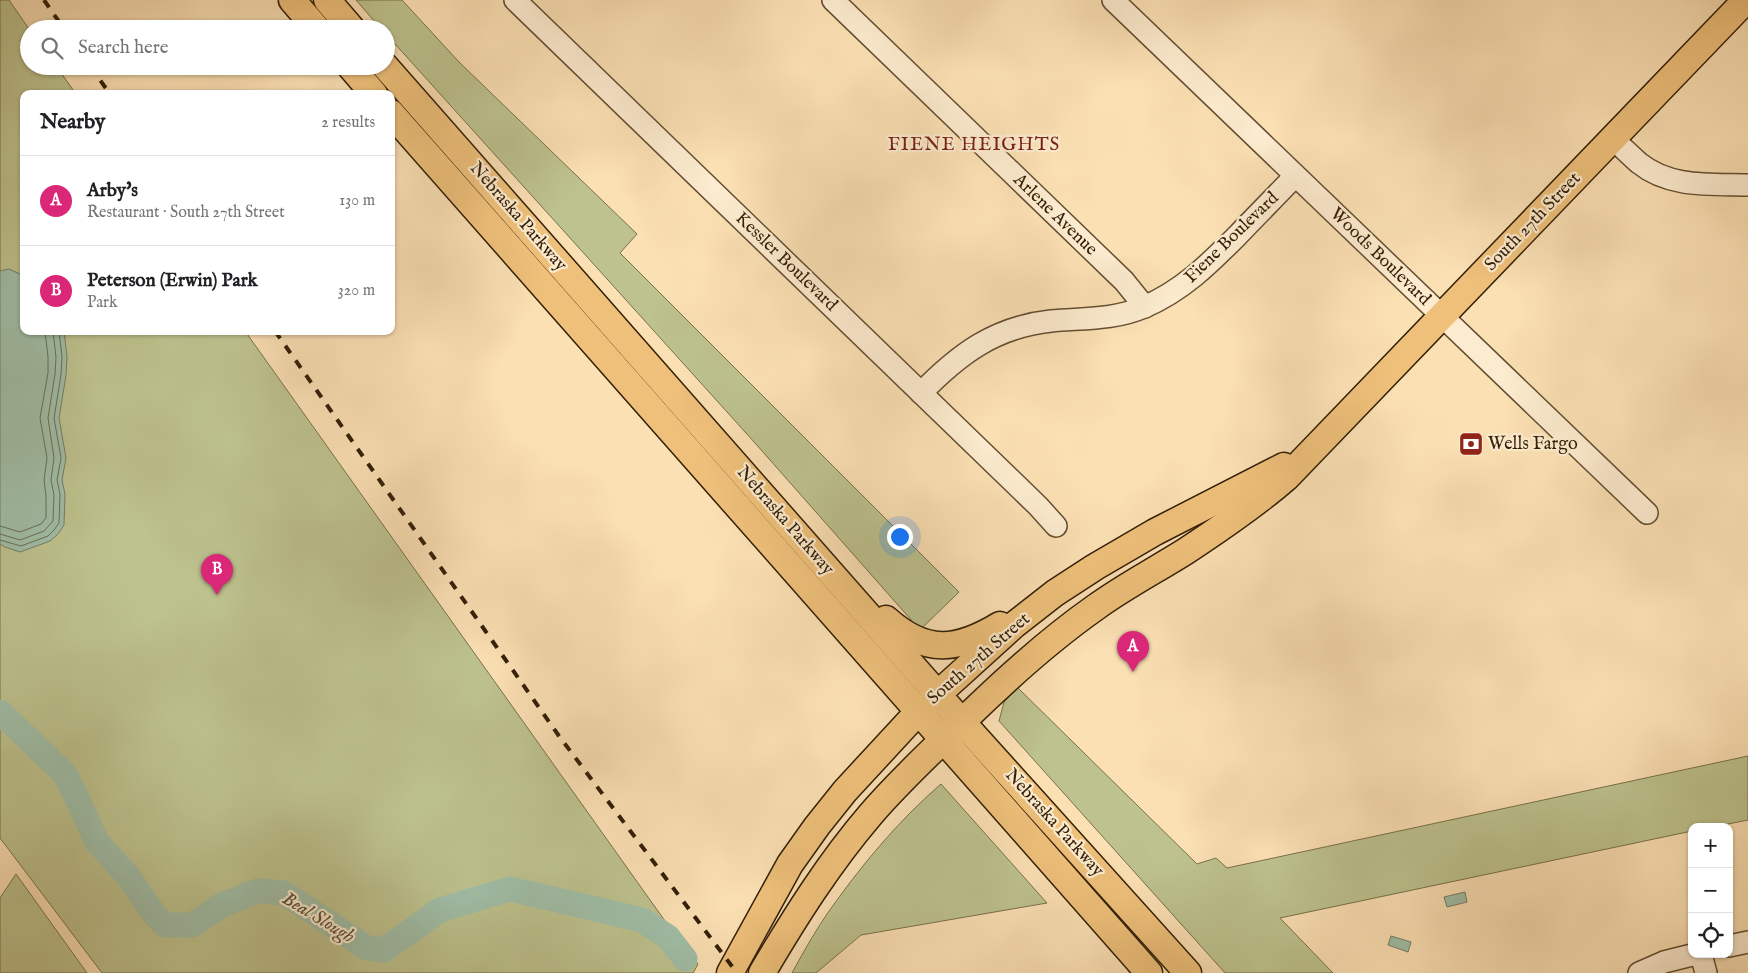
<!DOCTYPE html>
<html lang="en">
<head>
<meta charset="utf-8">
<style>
	:root { --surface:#fff; --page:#f6f6f6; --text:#202124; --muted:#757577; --line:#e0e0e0; --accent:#db2777 }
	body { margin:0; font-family:"IM FELL English",serif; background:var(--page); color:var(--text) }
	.controls { position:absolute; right:15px; bottom:15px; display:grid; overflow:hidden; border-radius:10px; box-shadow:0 1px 4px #0004 }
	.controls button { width:45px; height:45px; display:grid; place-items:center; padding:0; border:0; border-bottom:1px solid var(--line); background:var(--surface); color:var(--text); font:25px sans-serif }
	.you { position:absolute; left:899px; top:536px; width:18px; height:18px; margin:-12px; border:4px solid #fff; border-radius:50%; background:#1a73e8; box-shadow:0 0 0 8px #1a73e833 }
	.badge { display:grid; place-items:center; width:32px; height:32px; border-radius:50%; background:var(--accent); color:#fff; font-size:16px; font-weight:700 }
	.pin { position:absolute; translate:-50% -41px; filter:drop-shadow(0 1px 2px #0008) }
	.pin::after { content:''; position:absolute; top:26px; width:18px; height:15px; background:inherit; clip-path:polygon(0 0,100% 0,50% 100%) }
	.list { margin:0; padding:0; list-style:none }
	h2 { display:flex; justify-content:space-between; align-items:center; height:65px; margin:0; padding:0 20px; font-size:21px }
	h2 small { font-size:16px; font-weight:400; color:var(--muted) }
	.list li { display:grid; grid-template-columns:32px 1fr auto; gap:15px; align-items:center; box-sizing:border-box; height:90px; padding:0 20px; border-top:1px solid var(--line) }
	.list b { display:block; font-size:19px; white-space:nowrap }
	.list p { margin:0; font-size:16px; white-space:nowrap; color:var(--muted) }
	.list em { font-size:16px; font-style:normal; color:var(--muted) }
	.icon { flex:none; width:28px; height:28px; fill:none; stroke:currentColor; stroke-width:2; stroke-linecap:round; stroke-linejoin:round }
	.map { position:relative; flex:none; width:1748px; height:973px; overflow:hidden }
	.search { position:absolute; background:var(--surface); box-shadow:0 1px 4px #0004; left:20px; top:20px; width:375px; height:55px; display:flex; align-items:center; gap:12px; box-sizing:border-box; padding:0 18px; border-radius:28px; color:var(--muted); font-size:19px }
	.panel { position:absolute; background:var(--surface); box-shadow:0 1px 4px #0004; left:20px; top:90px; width:375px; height:245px; border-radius:10px }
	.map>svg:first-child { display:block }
</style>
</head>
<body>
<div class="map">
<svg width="1748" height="973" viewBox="0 0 1748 973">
	<rect width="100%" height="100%" fill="#fbe0b4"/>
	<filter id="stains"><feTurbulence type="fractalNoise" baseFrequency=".004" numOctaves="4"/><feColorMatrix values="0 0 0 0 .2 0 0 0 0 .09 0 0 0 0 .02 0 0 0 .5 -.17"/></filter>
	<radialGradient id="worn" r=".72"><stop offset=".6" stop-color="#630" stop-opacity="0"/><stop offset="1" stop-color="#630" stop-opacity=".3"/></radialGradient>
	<g fill="#bdc28e" stroke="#78704a">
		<polygon points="0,0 9,0 29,29 29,66 56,66 76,94 24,94 24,331 245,331 680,942 698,964 693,973 102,973 0,838"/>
		<polygon points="356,0 402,0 459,62 637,234 620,253 959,592 920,630 755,443 386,34 386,29 381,29"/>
		<polygon points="1018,688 1197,864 1216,858 1227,868 1748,756 1748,820 1713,827 1692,827 1692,831 1280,918 1333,973 1225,973 999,721 1004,702"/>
		<path d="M941,784L1047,903L861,935L816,973H792C803,953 814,933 827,914C860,867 897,822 941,784Z"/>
		<polygon points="16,874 87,973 0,973 0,898"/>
	</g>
	<g fill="#a0bea7" stroke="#747e67">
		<polygon points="9,269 24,276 24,331 64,331 67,357 66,375 59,418 66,458 62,480 65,494 64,525 58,534 50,541 20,552 5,547 0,544 0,271"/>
		<polygon points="1465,892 1467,902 1447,907 1444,897"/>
		<polygon points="1391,936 1411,942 1408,952 1388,945"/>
	</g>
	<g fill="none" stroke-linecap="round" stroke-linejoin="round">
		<g stroke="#696e57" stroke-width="1">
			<polyline points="0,526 20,532 41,524 46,518 46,496 44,480 47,458 40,418 48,373 48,357 45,331"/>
			<polyline points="0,534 20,540 44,531 53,521 54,495 51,480 54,458 48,418 55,374 56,357 53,331"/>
			<polyline points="0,540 21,546 48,536 54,530 59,523 60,494 57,480 61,458 54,418 61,375 62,357 59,331"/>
		</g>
		<polyline stroke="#a0bea7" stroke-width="25" points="0,712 66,775 97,842 128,876 153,913 165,925 192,925 222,905 258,891 284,893 367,948 384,950 440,910 510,889 642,920 668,937 685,959"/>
		<defs>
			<g id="minor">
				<polyline points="515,0 1038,506 1056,526"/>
				<polyline points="833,0 1124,281 1145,307"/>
				<polyline points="1113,0 1647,513"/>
				<path d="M1613,139C1622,147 1630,155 1639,163C1670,188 1710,184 1748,185"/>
				<path d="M921,393C959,354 995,327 1051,321C1083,318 1114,320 1144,307C1182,291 1209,264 1237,236C1256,216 1276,196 1295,176"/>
				<polyline points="1729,946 1748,942"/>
				<polyline points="1701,954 1706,973"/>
				<polyline points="1639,973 1664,962 1696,954"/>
			</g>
			<g id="major">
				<polyline points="292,0 317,29"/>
				<polyline points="327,0 352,29"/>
				<polyline points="350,66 374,94"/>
				<polyline points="385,66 962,722 1188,973"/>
				<polyline points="391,113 1149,973"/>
				<path d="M886,619C926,655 957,651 1000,625"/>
				<polyline points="730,973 790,864 817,826 845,791 918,712 1014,625 1055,593 1095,567 1155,532 1284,466"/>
				<path d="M762,973C795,917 829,863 871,814C901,779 934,749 967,717C1008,677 1049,640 1096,607C1125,586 1156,570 1186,551C1221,528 1255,505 1287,477L1746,0"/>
			</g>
		</defs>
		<use href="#minor" stroke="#644e32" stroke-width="24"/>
		<use href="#major" stroke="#321e07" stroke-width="29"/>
		<use href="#minor" stroke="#fcebce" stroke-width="21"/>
		<use href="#major" stroke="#eec07a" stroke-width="26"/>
		<g stroke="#321e07" stroke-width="4" stroke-dasharray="9 9" stroke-linecap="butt">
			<polyline points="44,0 64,29"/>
			<polyline points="90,66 110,94"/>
			<polyline points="275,331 559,736 737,973"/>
		</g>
	</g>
	<defs>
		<symbol id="bank-square" viewBox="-11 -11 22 22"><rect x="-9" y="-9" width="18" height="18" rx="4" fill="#8f2418" stroke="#fcebce"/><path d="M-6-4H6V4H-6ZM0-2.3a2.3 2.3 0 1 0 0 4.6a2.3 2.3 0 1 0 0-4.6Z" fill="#fff"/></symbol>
	</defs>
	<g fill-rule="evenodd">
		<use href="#bank-square" x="1457" y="430" width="28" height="28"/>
	</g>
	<g text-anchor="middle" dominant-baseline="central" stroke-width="4.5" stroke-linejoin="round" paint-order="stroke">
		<g font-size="18" fill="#321e07" stroke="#fcebce">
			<text transform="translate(1055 215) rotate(44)">Arlene Avenue</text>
			<text transform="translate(518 217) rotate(49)">Nebraska Parkway</text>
			<text transform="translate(1533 222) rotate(-46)">South 27th Street</text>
			<text transform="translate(1232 238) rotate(-44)">Fiene Boulevard</text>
			<text transform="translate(1380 257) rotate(44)">Woods Boulevard</text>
			<text transform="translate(786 262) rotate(44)">Kessler Boulevard</text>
			<text transform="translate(785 521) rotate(49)">Nebraska Parkway</text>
			<text transform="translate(979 659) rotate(-41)">South 27th Street</text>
			<text transform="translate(1054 823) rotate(48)">Nebraska Parkway</text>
		</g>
		<g font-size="18" fill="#321e07" stroke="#fcebce" text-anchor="start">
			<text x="1488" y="444">Wells Fargo</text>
		</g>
		<g font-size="19" letter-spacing="1" fill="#7a1f14" stroke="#fcebce">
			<text x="974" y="145">FIENE HEIGHTS</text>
		</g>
		<g font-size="19" font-style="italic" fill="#534e37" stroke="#fcebce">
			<text transform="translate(318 918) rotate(31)">Beal Slough</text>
		</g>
	</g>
	<rect width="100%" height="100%" filter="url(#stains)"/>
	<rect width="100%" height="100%" fill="url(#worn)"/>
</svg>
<div class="controls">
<button>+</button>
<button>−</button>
<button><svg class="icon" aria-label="locate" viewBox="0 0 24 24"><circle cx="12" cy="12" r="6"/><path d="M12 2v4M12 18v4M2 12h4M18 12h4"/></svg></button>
</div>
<div class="you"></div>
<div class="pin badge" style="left:1133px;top:672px">A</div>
<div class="pin badge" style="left:217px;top:595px">B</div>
<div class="search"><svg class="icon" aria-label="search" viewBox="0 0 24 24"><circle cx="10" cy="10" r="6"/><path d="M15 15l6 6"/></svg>Search here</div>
<section class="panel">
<h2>Nearby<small>2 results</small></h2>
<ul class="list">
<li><span class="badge">A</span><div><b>Arby's</b><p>Restaurant · South 27th Street</p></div><em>130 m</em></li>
<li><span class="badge">B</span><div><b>Peterson (Erwin) Park</b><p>Park</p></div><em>320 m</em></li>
</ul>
</section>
</div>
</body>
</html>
